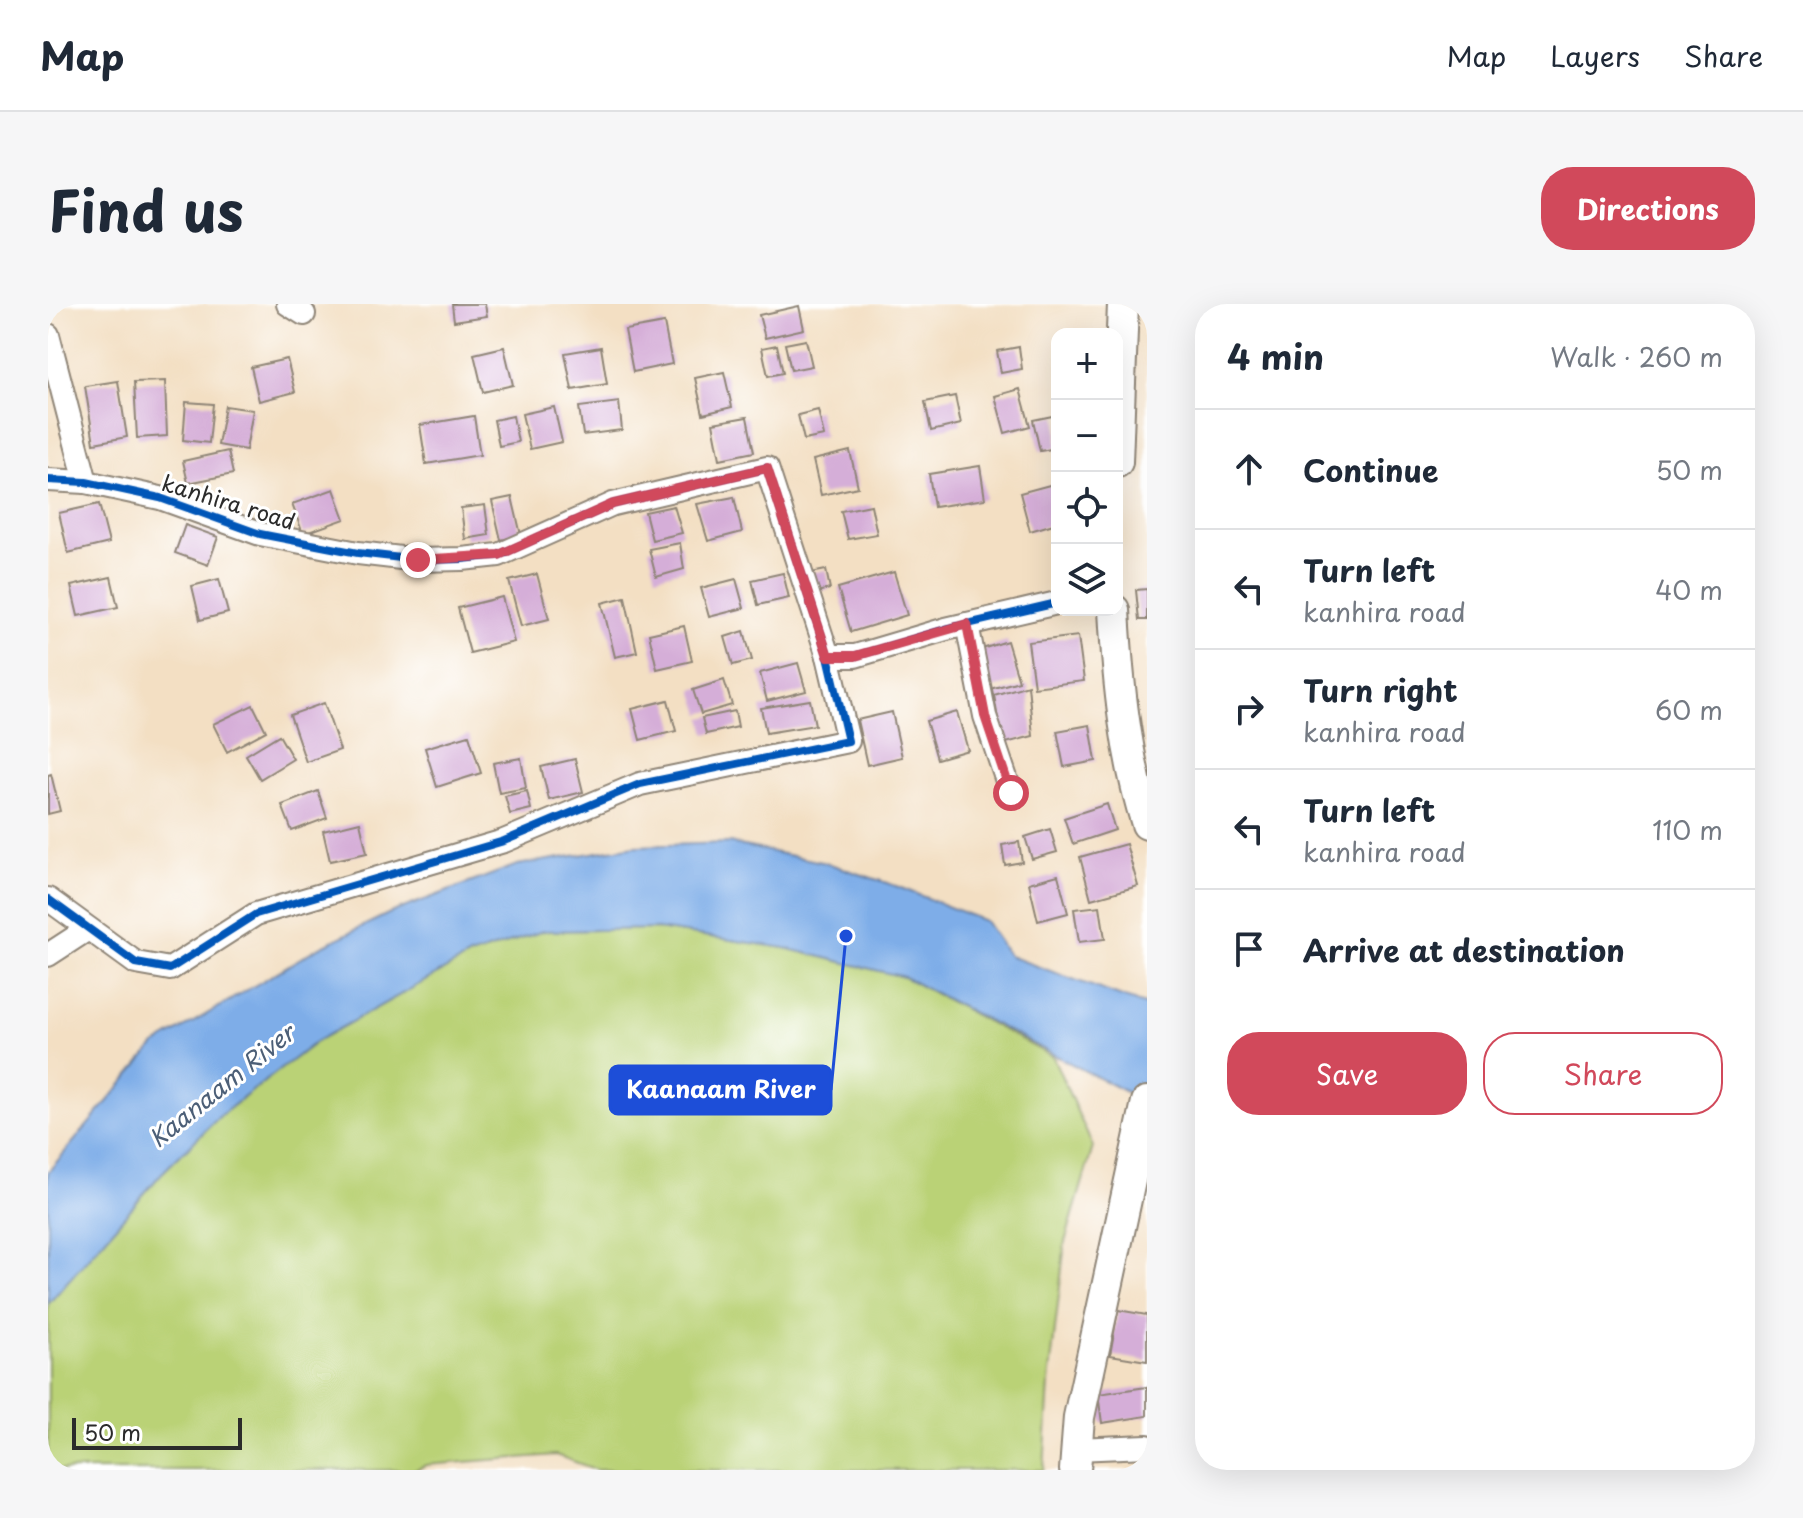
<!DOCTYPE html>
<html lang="en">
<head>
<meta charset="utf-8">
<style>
	:root { --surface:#fff; --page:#f6f6f7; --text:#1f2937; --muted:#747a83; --line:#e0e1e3; --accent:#d1495b }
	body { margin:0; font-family:"Playpen Sans",sans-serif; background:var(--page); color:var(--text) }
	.controls { position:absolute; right:24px; top:24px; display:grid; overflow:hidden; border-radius:16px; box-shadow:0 8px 32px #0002 }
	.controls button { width:72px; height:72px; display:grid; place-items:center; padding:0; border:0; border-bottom:2px solid var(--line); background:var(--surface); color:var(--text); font:40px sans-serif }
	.scale { position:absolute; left:24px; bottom:20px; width:170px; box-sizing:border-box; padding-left:8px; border:4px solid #2b2b2b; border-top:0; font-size:22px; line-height:28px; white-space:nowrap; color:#2b2b2b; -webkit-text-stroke:6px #fff; paint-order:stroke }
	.stop { position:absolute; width:24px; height:24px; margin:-18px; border:6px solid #d1495b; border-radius:50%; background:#fff }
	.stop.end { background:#d1495b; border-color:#fff; box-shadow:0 2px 8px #0008 }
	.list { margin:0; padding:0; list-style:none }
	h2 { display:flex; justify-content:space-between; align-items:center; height:104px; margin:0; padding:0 32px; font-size:34px }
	h2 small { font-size:26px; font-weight:400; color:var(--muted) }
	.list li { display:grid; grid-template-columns:52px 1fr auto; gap:24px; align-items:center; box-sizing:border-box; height:120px; padding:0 32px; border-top:2px solid var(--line) }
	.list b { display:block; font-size:30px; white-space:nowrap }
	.list p { margin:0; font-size:26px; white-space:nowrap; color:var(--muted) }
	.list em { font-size:26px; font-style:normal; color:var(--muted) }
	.actions { display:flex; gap:16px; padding:24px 32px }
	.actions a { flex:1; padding:18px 0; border:2px solid var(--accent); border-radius:32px; text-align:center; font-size:28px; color:var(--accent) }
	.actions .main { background:var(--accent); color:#fff }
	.icon { flex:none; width:44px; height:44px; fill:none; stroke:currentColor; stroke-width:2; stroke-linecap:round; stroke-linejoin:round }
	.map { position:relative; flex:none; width:1099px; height:1166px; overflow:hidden; border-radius:32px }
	header { display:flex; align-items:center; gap:48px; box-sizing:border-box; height:112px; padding:0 40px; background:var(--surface); border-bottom:2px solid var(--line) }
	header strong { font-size:38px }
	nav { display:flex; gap:44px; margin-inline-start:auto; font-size:28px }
	.intro { display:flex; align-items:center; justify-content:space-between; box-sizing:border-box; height:192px; padding:0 48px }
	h1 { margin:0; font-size:56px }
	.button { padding:20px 36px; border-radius:32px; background:var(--accent); color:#fff; font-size:28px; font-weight:700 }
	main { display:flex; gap:48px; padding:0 48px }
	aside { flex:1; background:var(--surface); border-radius:32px; box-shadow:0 8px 32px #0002 }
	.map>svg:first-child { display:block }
</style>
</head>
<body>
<header>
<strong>Map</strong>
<nav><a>Map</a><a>Layers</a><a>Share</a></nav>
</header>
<div class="intro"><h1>Find us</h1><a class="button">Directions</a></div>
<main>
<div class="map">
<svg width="1099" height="1166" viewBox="0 0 1099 1166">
	<rect width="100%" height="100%" fill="#fff"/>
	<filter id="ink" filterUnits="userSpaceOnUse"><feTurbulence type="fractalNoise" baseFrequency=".0125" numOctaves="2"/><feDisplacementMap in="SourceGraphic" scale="16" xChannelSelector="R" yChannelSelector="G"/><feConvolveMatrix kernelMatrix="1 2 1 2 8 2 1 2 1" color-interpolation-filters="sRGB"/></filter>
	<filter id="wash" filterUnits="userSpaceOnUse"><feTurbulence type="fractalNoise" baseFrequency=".006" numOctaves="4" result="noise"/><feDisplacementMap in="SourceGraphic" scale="32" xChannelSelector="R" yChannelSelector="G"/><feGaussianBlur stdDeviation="1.8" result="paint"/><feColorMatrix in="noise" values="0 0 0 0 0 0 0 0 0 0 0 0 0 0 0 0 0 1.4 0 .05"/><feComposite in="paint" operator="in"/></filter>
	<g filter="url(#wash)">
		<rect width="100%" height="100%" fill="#f3dfc3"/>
		<polygon fill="#bad276" stroke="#727e50" stroke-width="2" points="609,625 737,644 856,673 1005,753 1045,843 1017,938 1001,1078 996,1166 549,1166 508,1151 378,1161 367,1166 0,1166 0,1000 113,870 173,811 269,737 422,652 495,627"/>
		<polygon fill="#7eade8" stroke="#546c8a" stroke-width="2" points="681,539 779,559 848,582 937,617 961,652 1099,702 1099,799 856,673 737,644 609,625 495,627 422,652 269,737 173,811 113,870 0,1000 0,868 107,741 268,645 342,609 469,561 587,542"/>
		<g id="blocks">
			<g fill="#d5aed8">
				<polygon points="404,0 437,0 439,12 406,17"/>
				<polygon points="751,2 756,25 717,34 711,11"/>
				<polygon points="616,19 624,60 585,68 577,26"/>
				<polygon points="758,36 764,62 743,66 737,40"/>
				<polygon points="729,41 735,69 720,72 714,44"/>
				<polygon points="456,43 465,81 435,88 426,50"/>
				<polygon points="553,43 559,80 524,86 517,49"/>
				<polygon points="971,43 974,65 953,69 949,47"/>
				<polygon points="239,55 247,88 211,97 203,63"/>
				<polygon points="676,68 684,103 655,110 647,74"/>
				<polygon points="70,77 79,133 46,139 37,82"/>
				<polygon points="117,77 119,132 89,134 86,78"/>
				<polygon points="972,85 982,122 957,129 947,92"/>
				<polygon points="907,92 913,120 883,127 877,98"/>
				<polygon points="138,98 165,100 161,139 135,136"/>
				<polygon points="571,98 574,126 535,131 531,103"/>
				<polygon points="177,102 205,106 198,146 170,141"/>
				<polygon points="506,103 514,138 482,145 474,110"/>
				<polygon points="770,106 776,132 756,136 750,111"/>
				<polygon points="1009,111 1009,144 992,147 985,116"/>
				<polygon points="426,112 432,151 378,160 372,121"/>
				<polygon points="465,112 470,138 451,142 446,116"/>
				<polygon points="699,113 706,148 672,155 665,119"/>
				<polygon points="180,147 185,170 140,179 135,157"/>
				<polygon points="802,147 810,183 773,191 765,156"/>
				<polygon points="932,162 937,195 886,203 881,170"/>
				<polygon points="1009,179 1009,219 982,227 972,189"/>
				<polygon points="286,185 297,215 255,230 244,200"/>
				<polygon points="464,193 473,231 453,236 444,197"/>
				<polygon points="686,193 694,228 660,237 649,200"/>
				<polygon points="51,200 61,239 20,249 11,209"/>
				<polygon points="437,201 441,231 417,235 413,204"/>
				<polygon points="823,201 829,230 800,235 793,207"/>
				<polygon points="626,202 634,229 604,236 597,208"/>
				<polygon points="137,221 170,233 160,261 127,249"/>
				<polygon points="632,239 636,265 608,273 601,245"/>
				<polygon points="778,266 782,285 768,288 763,269"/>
				<polygon points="846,268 859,311 803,328 790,284"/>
				<polygon points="735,269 741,294 710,301 704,276"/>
				<polygon points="489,270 501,315 473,322 461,277"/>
				<polygon points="63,273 70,303 30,312 23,282"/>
				<polygon points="171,275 180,309 152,316 144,282"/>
				<polygon points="688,275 696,304 661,313 653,284"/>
				<polygon points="1099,285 1099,316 1091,316 1088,286"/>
				<polygon points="454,293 466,338 422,349 410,304"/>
				<polygon points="577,293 589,348 567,353 554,299"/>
				<polygon points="636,322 644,357 609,365 601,330"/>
				<polygon points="696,327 704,356 685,361 677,333"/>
				<polygon points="1030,332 1036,377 986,383 980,338"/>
				<polygon points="959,337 971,377 942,385 931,346"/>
				<polygon points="750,359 758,387 719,397 712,369"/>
				<polygon points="676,376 684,401 653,410 645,386"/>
				<polygon points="980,381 985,432 954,440 946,391"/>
				<polygon points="620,396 628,427 592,436 584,405"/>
				<polygon points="762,396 767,421 718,429 713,404"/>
				<polygon points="276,399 292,446 258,458 242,411"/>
				<polygon points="205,401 218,427 179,448 165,420"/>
				<polygon points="687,407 690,423 658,430 654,414"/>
				<polygon points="844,408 854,453 819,461 809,416"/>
				<polygon points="909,408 920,446 889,455 878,417"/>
				<polygon points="1042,421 1048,457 1016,463 1009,427"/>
				<polygon points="231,431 245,455 212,475 198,451"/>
				<polygon points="421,431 433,469 389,483 377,444"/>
				<polygon points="473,454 478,484 451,489 445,459"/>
				<polygon points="527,455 535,488 501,496 493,463"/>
				<polygon points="3,470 12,507 0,510 0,471"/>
				<polygon points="270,487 279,514 244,527 234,501"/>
				<polygon points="479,487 483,505 462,510 457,492"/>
				<polygon points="1059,500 1067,526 1025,540 1016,514"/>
				<polygon points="312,518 319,549 282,557 275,527"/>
				<polygon points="1002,525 1009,548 984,555 977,533"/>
				<polygon points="971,538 974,558 957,561 954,541"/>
				<polygon points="1078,540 1090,582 1043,595 1032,553"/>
				<polygon points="1010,571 1020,609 990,617 981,579"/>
				<polygon points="1052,602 1057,635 1031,638 1026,605"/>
				<polygon points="1070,1006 1099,1011 1099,1057 1062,1051"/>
				<polygon points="1099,1083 1099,1112 1054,1119 1050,1090"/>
			</g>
		</g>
	</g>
	<g filter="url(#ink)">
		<use href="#blocks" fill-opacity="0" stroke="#8f8577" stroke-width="2"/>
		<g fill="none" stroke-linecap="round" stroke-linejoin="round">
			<defs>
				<g id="street">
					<polyline points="240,0 256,10"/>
					<polyline points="0,31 38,178"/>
					<polyline points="0,176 38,178 112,194 212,230 310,249 370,256 414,255 451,251 565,200 719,164 780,352 807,352 898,325 1009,299"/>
					<polyline points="919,320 937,412 963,489"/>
					<polyline points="0,595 88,659 122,665 208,610 456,537 592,480 800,437 780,352"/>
					<polyline points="0,651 40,625"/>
					<polyline points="1028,1145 1099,1142"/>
				</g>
				<g id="secondary">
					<polyline points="1069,158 1075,0"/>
					<path d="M1066,306C1070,378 1077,451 1099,520"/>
					<polyline points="1027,1166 1031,1113 1099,798"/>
				</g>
			</defs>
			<use href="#street" stroke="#8f8577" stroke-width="26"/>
			<use href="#secondary" stroke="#8f8577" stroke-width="34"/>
			<use href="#street" stroke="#fff" stroke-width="22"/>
			<use href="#secondary" stroke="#fff" stroke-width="30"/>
			<defs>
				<g id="cycleway">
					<polyline points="0,176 38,178 112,194 212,230 310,249 370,256 414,255 451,251 565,200 719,164 780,352 807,352 898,325 1009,299"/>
					<polyline points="0,595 88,659 122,665 208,610 456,537 592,480 800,437 780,352"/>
				</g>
			</defs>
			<use href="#cycleway" stroke="#fff" stroke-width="13"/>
			<use href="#cycleway" stroke="#0057b8" stroke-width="8"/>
		</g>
	</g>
	<g fill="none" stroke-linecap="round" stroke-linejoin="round" filter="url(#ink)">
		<polyline stroke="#d1495b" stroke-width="10" points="370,256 451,251 565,200 719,164 780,352 807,352 919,320 937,412 963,489"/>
	</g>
	<g text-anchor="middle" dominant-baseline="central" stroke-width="6" stroke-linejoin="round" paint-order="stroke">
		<g font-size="22" fill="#2b2b2b" stroke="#fff">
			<text transform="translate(181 197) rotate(17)">kanhira road</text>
		</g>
		<g font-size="24" font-style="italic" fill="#4c5f77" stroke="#fff">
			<text transform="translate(173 781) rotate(-39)">Kaanaam River</text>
		</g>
	</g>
	<path fill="none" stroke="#1d4ed8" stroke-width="3" d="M798 632L783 786"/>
	<circle fill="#1d4ed8" stroke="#fff" stroke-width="3" cx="798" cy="632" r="8"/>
	<rect fill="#1d4ed8" stroke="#1d4ed8" stroke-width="3" x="562" y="762" width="221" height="48" rx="8"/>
	<g font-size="24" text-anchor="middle" font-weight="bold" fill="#fff">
		<text x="673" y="794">Kaanaam River</text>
	</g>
</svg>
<div class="controls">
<button>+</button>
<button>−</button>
<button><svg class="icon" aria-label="locate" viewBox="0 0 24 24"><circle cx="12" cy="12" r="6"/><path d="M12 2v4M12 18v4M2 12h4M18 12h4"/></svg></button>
<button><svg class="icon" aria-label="layers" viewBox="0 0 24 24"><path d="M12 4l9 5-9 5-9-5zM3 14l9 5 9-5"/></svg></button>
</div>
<div class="scale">50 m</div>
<div class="stop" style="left:963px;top:489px"></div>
<div class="stop end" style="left:370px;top:256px"></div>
</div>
<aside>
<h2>4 min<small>Walk · 260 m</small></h2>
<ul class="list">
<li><svg class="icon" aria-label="ahead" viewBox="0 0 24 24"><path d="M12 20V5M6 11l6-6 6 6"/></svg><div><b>Continue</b></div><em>50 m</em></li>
<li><svg class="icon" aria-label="left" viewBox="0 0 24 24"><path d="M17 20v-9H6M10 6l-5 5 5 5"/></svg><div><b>Turn left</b><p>kanhira road</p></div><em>40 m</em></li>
<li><svg class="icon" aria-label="right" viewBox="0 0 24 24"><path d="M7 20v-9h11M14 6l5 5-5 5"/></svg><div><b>Turn right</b><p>kanhira road</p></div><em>60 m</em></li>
<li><svg class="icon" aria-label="left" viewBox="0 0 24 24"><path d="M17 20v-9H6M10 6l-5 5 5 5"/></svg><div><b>Turn left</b><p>kanhira road</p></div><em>110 m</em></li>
<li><svg class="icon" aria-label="arrive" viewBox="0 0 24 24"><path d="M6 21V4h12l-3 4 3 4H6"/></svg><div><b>Arrive at destination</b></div></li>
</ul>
<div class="actions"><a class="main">Save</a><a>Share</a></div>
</aside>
</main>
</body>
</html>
